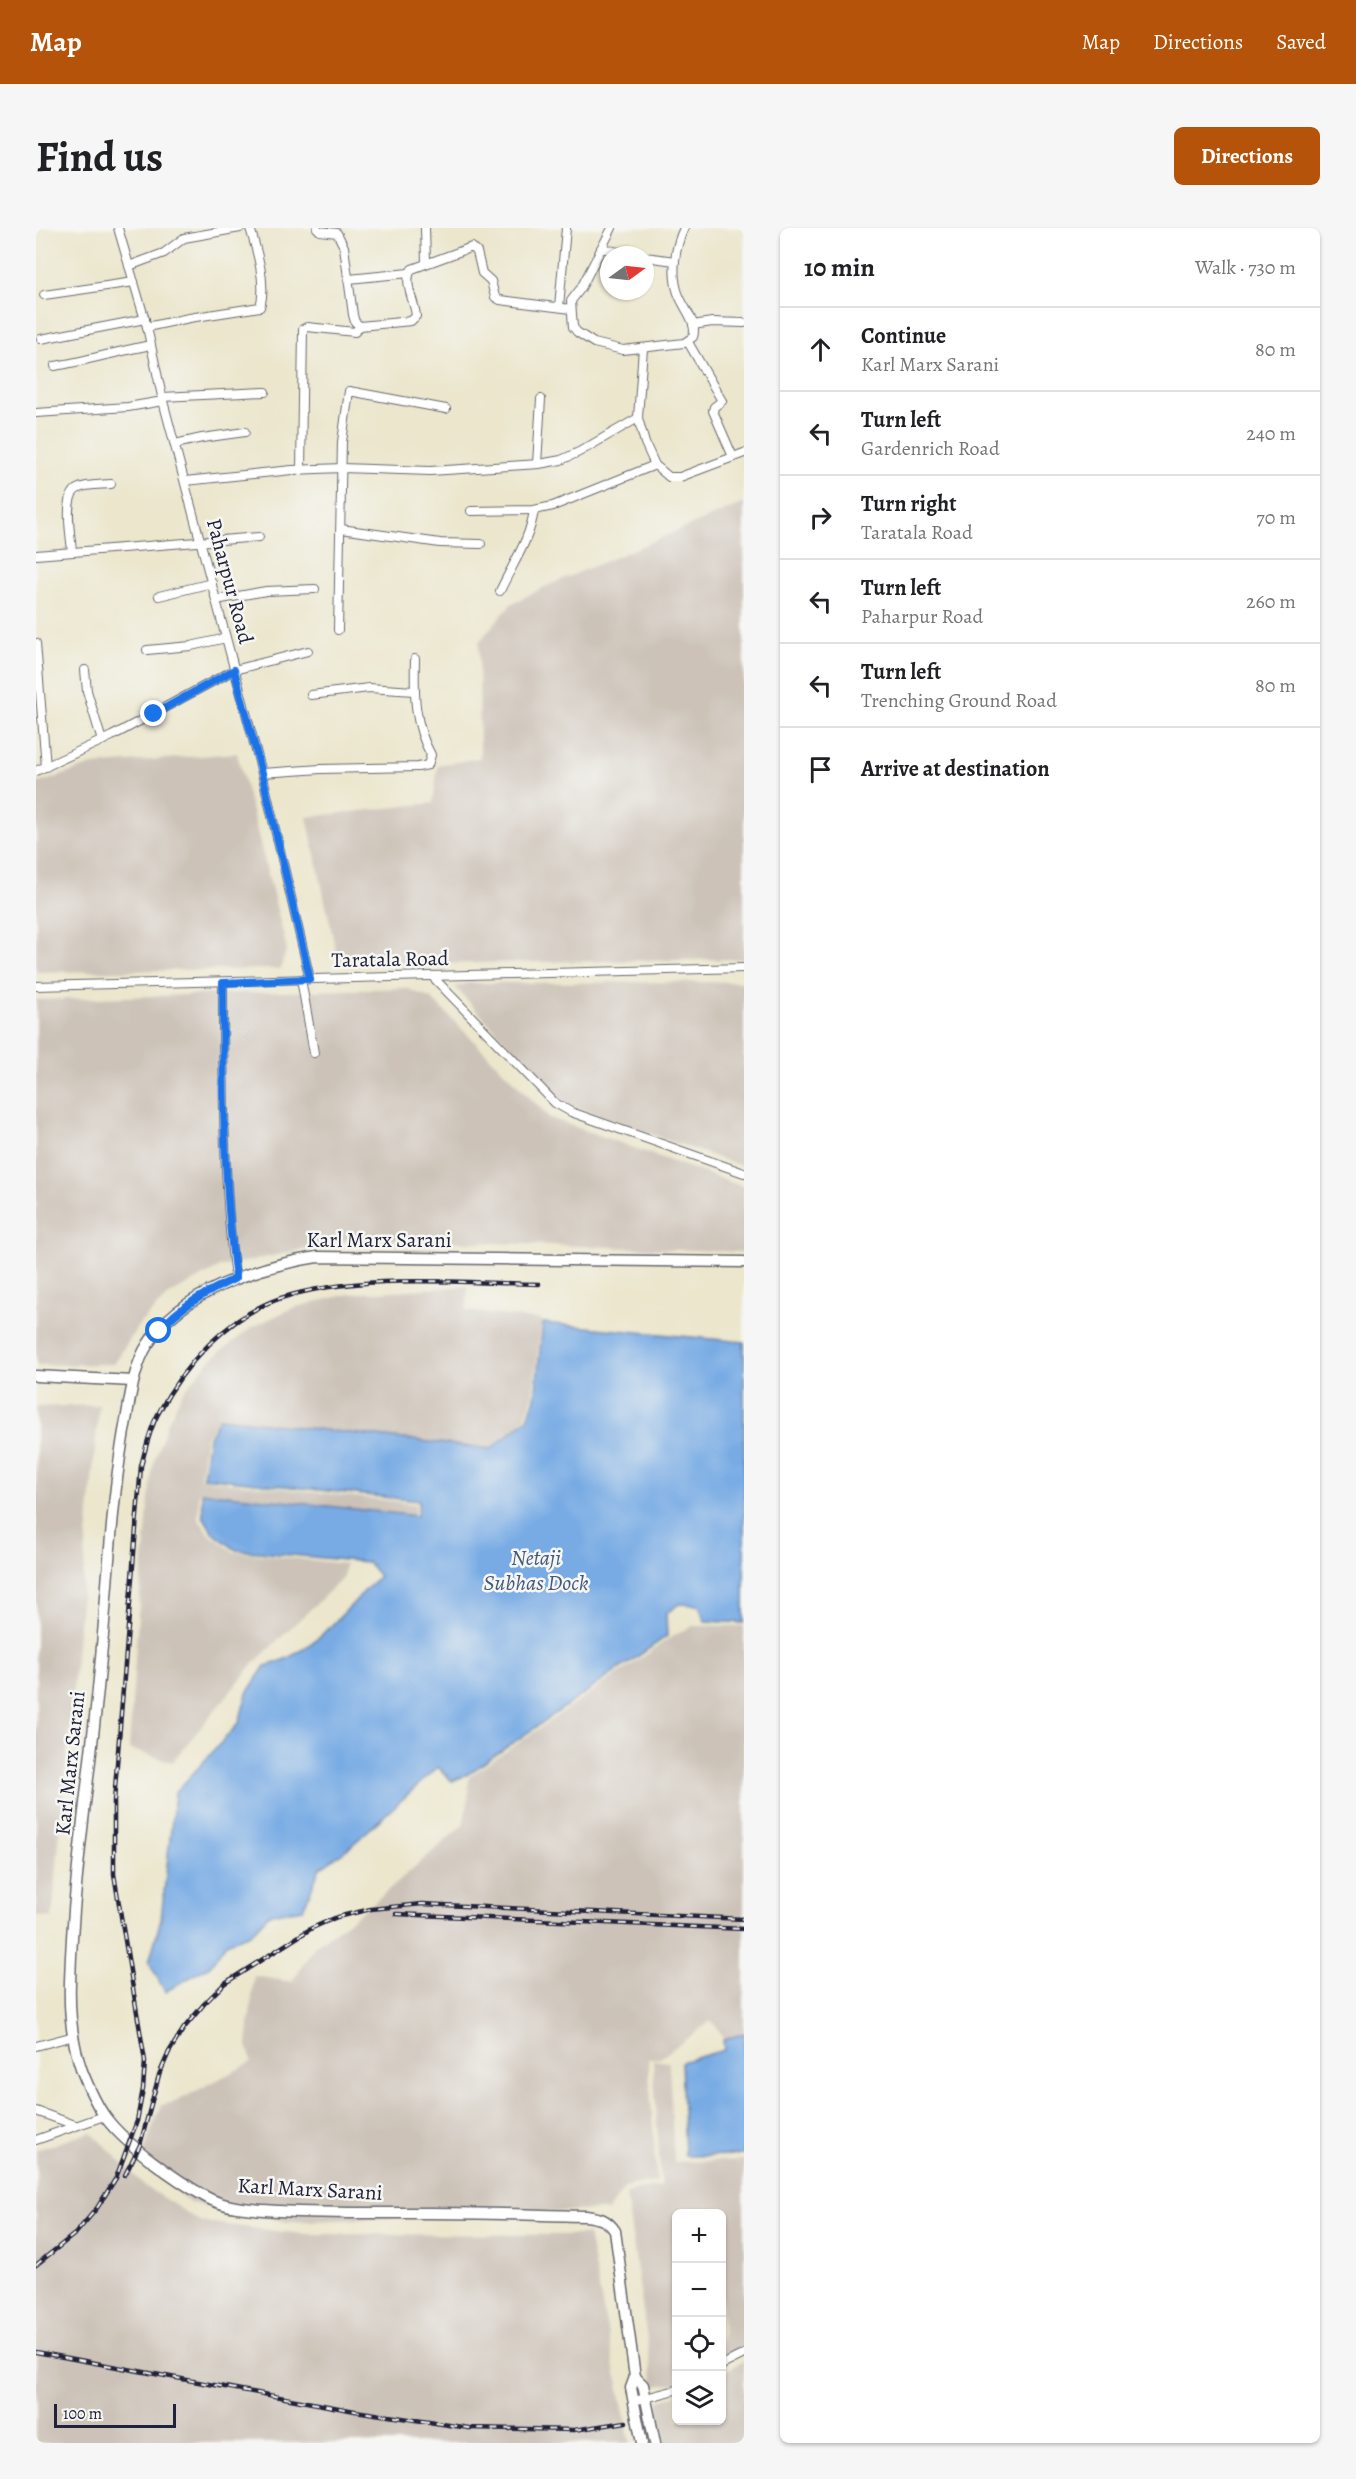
<!DOCTYPE html>
<html lang="en">
<head>
<meta charset="utf-8">
<style>
	:root { --surface:#fff; --page:#f6f6f6; --text:#202124; --muted:#757577; --line:#e0e0e0; --accent:#b45309 }
	body { margin:0; font-family:Alegreya,serif; background:var(--page); color:var(--text) }
	.controls { position:absolute; right:18px; bottom:18px; display:grid; overflow:hidden; border-radius:9px; box-shadow:0 2px 4px #0004 }
	.controls button { width:54px; height:54px; display:grid; place-items:center; padding:0; border:0; border-bottom:2px solid var(--line); background:var(--surface); color:var(--text); font:30px sans-serif }
	.compass { position:absolute; left:564px; top:18px; width:54px; height:54px; border-radius:50%; background:var(--surface); box-shadow:0 2px 4px #0004; rotate:75deg }
	.scale { position:absolute; left:18px; bottom:15px; width:122px; box-sizing:border-box; padding-left:6px; border:3px solid #22223b; border-top:0; font-size:16px; line-height:21px; white-space:nowrap; color:#22223b; -webkit-text-stroke:4px #f6f6f2; paint-order:stroke }
	.stop { position:absolute; width:18px; height:18px; margin:-14px; border:4px solid #1a73e8; border-radius:50%; background:#fff }
	.stop.end { background:#1a73e8; border-color:#fff; box-shadow:0 2px 6px #0008 }
	.list { margin:0; padding:0; list-style:none }
	h2 { display:flex; justify-content:space-between; align-items:center; height:78px; margin:0; padding:0 24px; font-size:26px }
	h2 small { font-size:20px; font-weight:400; color:var(--muted) }
	.list li { display:grid; grid-template-columns:39px 1fr auto; gap:18px; align-items:center; box-sizing:border-box; height:84px; padding:0 24px; border-top:2px solid var(--line) }
	.list b { display:block; font-size:22px; white-space:nowrap }
	.list p { margin:0; font-size:20px; white-space:nowrap; color:var(--muted) }
	.list em { font-size:20px; font-style:normal; color:var(--muted) }
	.icon { flex:none; width:33px; height:33px; fill:none; stroke:currentColor; stroke-width:2; stroke-linecap:round; stroke-linejoin:round }
	.map { position:relative; flex:none; width:708px; height:2215px; overflow:hidden; border-radius:9px }
	header { display:flex; align-items:center; gap:36px; box-sizing:border-box; height:84px; padding:0 30px; background:var(--accent); color:#fff }
	header strong { font-size:28px }
	nav { display:flex; gap:33px; margin-inline-start:auto; font-size:21px }
	.intro { display:flex; align-items:center; justify-content:space-between; box-sizing:border-box; height:144px; padding:0 36px }
	h1 { margin:0; font-size:42px }
	.button { padding:15px 27px; border-radius:9px; background:var(--accent); color:#fff; font-size:21px; font-weight:700 }
	main { display:flex; gap:36px; padding:0 36px }
	aside { flex:1; background:var(--surface); border-radius:9px; box-shadow:0 2px 4px #0004 }
	.map>svg:first-child { display:block }
</style>
</head>
<body>
<header>
<strong>Map</strong>
<nav><a>Map</a><a>Directions</a><a>Saved</a></nav>
</header>
<div class="intro"><h1>Find us</h1><a class="button">Directions</a></div>
<main>
<div class="map">
<svg width="708" height="2215" viewBox="0 0 708 2215">
	<rect width="100%" height="100%" fill="#f6f6f2"/>
	<filter id="ink" filterUnits="userSpaceOnUse"><feTurbulence type="fractalNoise" baseFrequency=".0167" numOctaves="2"/><feDisplacementMap in="SourceGraphic" scale="12" xChannelSelector="R" yChannelSelector="G"/><feConvolveMatrix kernelMatrix="1 2 1 2 8 2 1 2 1" color-interpolation-filters="sRGB"/></filter>
	<filter id="wash" filterUnits="userSpaceOnUse"><feTurbulence type="fractalNoise" baseFrequency=".008" numOctaves="4" result="noise"/><feDisplacementMap in="SourceGraphic" scale="24" xChannelSelector="R" yChannelSelector="G"/><feGaussianBlur stdDeviation="1.35" result="paint"/><feColorMatrix in="noise" values="0 0 0 0 0 0 0 0 0 0 0 0 0 0 0 0 0 1.4 0 .05"/><feComposite in="paint" operator="in"/></filter>
	<g filter="url(#wash)">
		<rect width="100%" height="100%" fill="#ebe6cc"/>
		<g fill="#ccc2b8">
			<polygon points="708,275 708,731 303,737 271,589 397,575 402,537 444,530 443,414 475,376 513,357"/>
			<polygon points="201,525 251,721 244,741 0,744 0,556 56,537"/>
			<polygon points="708,754 708,939 527,875 419,759 432,755"/>
			<polygon points="370,760 396,771 514,890 708,959 708,1024 320,1010 184,1039 134,1066 104,1095 78,1136 0,1137 0,772"/>
			<polygon points="432,1058 430,1083 506,1092 496,1169 489,1190 453,1222 181,1191 170,1210 164,1251 380,1276 378,1288 163,1264 162,1291 174,1307 198,1324 309,1336 307,1350 218,1435 136,1534 93,1521 102,1387 116,1241 131,1196 146,1165 174,1132 215,1100 256,1080 313,1066"/>
			<polygon points="63,1177 16,1690 0,1687 0,1179"/>
			<polygon points="657,1398 708,1398 708,1804 687,1811 682,1801 675,1793 624,1830 612,1831 621,1954 597,1957 588,1961 571,1984 566,1982 251,1994 154,1975 104,1933 125,1877 139,1874 216,1834 211,1818 218,1748 256,1754 279,1718 336,1676 427,1597 432,1574 433,1549 634,1410"/>
			<polygon points="617,1832 633,1834 638,1934 708,1932 708,2120 686,2133 686,1986 640,1986 640,2156 618,2158 590,1967 599,1962 625,1959"/>
			<polygon points="55,1904 110,1959 165,1994 266,2006 552,2007 594,2215 0,2215 0,1922"/>
			<polygon points="708,2133 708,2215 626,2215 620,2188 624,2172 640,2167 640,2192 686,2192 686,2145"/>
		</g>
		<g fill="#78abe4" stroke="#4d6690" stroke-width="1.5">
			<path d="M507,1095L708,1114V1395L669,1393L663,1377L643,1376L630,1386L631,1408L432,1546L416,1553L402,1539L314,1619L284,1640L267,1681L233,1686L214,1706L190,1715L174,1738L129,1764L113,1734L125,1691L139,1565L203,1495L211,1465L229,1438C276,1428 310,1381 343,1348L331,1334L200,1322L177,1305L167,1288L166,1264L381,1288L383,1273L167,1249L173,1209L183,1190L455,1221L492,1190L499,1170Z"/>
			<polygon points="708,1805 708,1927 649,1928 645,1834 688,1822 687,1812"/>
		</g>
	</g>
	<g filter="url(#ink)">
		<g fill="none" stroke-linecap="round" stroke-linejoin="round">
			<defs>
				<g id="minor">
					<polyline points="82,0 111,99 127,173 226,545 274,751"/>
					<path d="M281,0L284,3L301,5L308,19L317,87L319,94L324,98L375,93L380,88C379,73 366,54 376,41L436,19L441,24L446,45L455,53L459,69L464,72L535,81"/>
					<polyline points="389,0 390,34"/>
					<path d="M576,0L545,60L535,73L537,99L541,104L558,115L587,122L648,115L657,109C662,94 647,80 642,65C635,45 639,19 648,0"/>
					<polyline points="565,20 595,27"/>
					<polyline points="609,29 639,33"/>
					<polyline points="93,38 128,25 148,10 204,0"/>
					<polyline points="313,51 373,45"/>
					<polyline points="8,67 98,54"/>
					<polyline points="523,79 530,0"/>
					<polyline points="657,97 676,94 708,95"/>
					<path d="M111,99L153,90L224,79C231,56 221,23 214,0"/>
					<polyline points="5,111 109,91"/>
					<polyline points="652,114 686,173 678,179 677,183 697,229"/>
					<polyline points="607,120 602,190 609,215 619,237 633,249 644,249 708,225"/>
					<path d="M19,138C51,133 82,123 115,117"/>
					<polyline points="126,169 229,164"/>
					<polyline points="0,185 92,179 127,173"/>
					<polyline points="139,216 166,210 209,204"/>
					<polyline points="501,236 505,171"/>
					<polyline points="265,242 267,101 271,99 319,104 324,98"/>
					<polyline points="149,253 256,242 306,240 394,243 503,236 525,232 543,224 602,190"/>
					<polyline points="435,283 498,282 517,278 619,237"/>
					<polyline points="305,301 404,315 445,316"/>
					<path d="M36,323C35,310 27,269 41,261C49,256 65,257 75,256"/>
					<polyline points="0,327 223,309"/>
					<path d="M464,363C477,335 494,312 498,282"/>
					<polyline points="123,368 176,355"/>
					<polyline points="180,372 230,363 279,361"/>
					<polyline points="302,402 306,214 313,163 410,181"/>
					<polyline points="0,415 10,539"/>
					<polyline points="111,422 155,418 190,410"/>
					<polyline points="49,442 51,463 66,513"/>
					<polyline points="275,467 333,460 378,463"/>
					<polyline points="0,543 76,508 198,442 272,423"/>
					<path d="M226,545L285,541L382,539L392,537L395,527C378,496 378,466 379,431"/>
					<polyline points="396,748 519,875 535,884 708,945"/>
					<polyline points="265,751 278,825"/>
					<path d="M187,755C187,853 187,952 199,1050"/>
					<polyline points="0,758 708,740"/>
					<polyline points="0,1818 38,1808"/>
					<polyline points="0,1883 39,1897"/>
					<polyline points="0,1912 68,1888"/>
					<polyline points="686,2137 708,2126"/>
					<polyline points="598,2173 640,2162"/>
				</g>
				<g id="major">
					<polyline points="0,1148 97,1153"/>
					<polyline points="599,2149 607,2157 619,2215"/>
					<path d="M606,2215L595,2160L599,2149L579,2003C571,1991 564,1990 550,1988C498,1987 445,1985 393,1985C343,1985 293,1986 243,1983C218,1981 191,1981 170,1969C140,1952 90,1917 70,1890C60,1877 52,1858 46,1843C36,1815 33,1784 34,1754C37,1642 57,1530 66,1418C73,1340 76,1264 91,1187C95,1164 99,1136 112,1116C144,1064 224,1038 281,1029L708,1034"/>
				</g>
			</defs>
			<use href="#minor" stroke="#68676e" stroke-width="10"/>
			<use href="#major" stroke="#68676e" stroke-width="13"/>
			<use href="#minor" stroke="#fff" stroke-width="8"/>
			<use href="#major" stroke="#fff" stroke-width="10"/>
			<defs>
				<g id="rail">
					<polyline points="360,1686 708,1701"/>
					<polyline points="89,1947 104,1917 123,1847 133,1824 148,1800 168,1776 189,1755 276,1700 301,1689 335,1681 386,1676 708,1691"/>
					<path d="M0,2037L40,2005L61,1980L80,1950L101,1893L107,1861L109,1833L78,1646V1573L105,1238C110,1220 113,1202 122,1186C147,1137 192,1088 245,1070C323,1045 423,1055 503,1056"/>
					<polyline points="0,2124 319,2183 433,2200 538,2202 590,2194"/>
				</g>
			</defs>
			<use href="#rail" stroke="#22223b" stroke-width="4.5"/>
			<use href="#rail" stroke="#f6f6f2" stroke-width="2" stroke-dasharray="7" stroke-linecap="butt"/>
		</g>
	</g>
	<g fill="none" stroke-linecap="round" stroke-linejoin="round" filter="url(#ink)">
		<path stroke="#1a73e8" stroke-width="8" d="M118,486L198,442L226,545L274,751L187,755C187,853 187,952 200,1050C173,1063 142,1079 123,1103"/>
	</g>
	<g text-anchor="middle" dominant-baseline="central" stroke-width="5" stroke-linejoin="round" paint-order="stroke">
		<g font-size="21" fill="#22223b" stroke="#f6f6f2">
			<text transform="translate(194 353) rotate(75)">Paharpur Road</text>
			<text transform="translate(354 731) rotate(-1)">Taratala Road</text>
			<text x="343" y="1012">Karl Marx Sarani</text>
			<text transform="translate(34 1535) rotate(-84)">Karl Marx Sarani</text>
			<text transform="translate(274 1961) rotate(3)">Karl Marx Sarani</text>
		</g>
		<g font-size="22" font-style="italic" fill="#44597f" stroke="#f6f6f2">
			<text x="500" y="1330">Netaji<tspan x="500" dy="25">Subhas Dock</tspan></text>
		</g>
	</g>
</svg>
<div class="controls">
<button>+</button>
<button>−</button>
<button><svg class="icon" aria-label="locate" viewBox="0 0 24 24"><circle cx="12" cy="12" r="6"/><path d="M12 2v4M12 18v4M2 12h4M18 12h4"/></svg></button>
<button><svg class="icon" aria-label="layers" viewBox="0 0 24 24"><path d="M12 4l9 5-9 5-9-5zM3 14l9 5 9-5"/></svg></button>
</div>
<svg class="compass" viewBox="-18 -18 36 36"><path d="M0-13l5 13h-10z" fill="#e53935"/><path d="M0 13l5-13h-10z" fill="#757577"/></svg>
<div class="scale">100 m</div>
<div class="stop" style="left:123px;top:1103px"></div>
<div class="stop end" style="left:118px;top:486px"></div>
</div>
<aside>
<h2>10 min<small>Walk · 730 m</small></h2>
<ul class="list">
<li><svg class="icon" aria-label="ahead" viewBox="0 0 24 24"><path d="M12 20V5M6 11l6-6 6 6"/></svg><div><b>Continue</b><p>Karl Marx Sarani</p></div><em>80 m</em></li>
<li><svg class="icon" aria-label="left" viewBox="0 0 24 24"><path d="M17 20v-9H6M10 6l-5 5 5 5"/></svg><div><b>Turn left</b><p>Gardenrich Road</p></div><em>240 m</em></li>
<li><svg class="icon" aria-label="right" viewBox="0 0 24 24"><path d="M7 20v-9h11M14 6l5 5-5 5"/></svg><div><b>Turn right</b><p>Taratala Road</p></div><em>70 m</em></li>
<li><svg class="icon" aria-label="left" viewBox="0 0 24 24"><path d="M17 20v-9H6M10 6l-5 5 5 5"/></svg><div><b>Turn left</b><p>Paharpur Road</p></div><em>260 m</em></li>
<li><svg class="icon" aria-label="left" viewBox="0 0 24 24"><path d="M17 20v-9H6M10 6l-5 5 5 5"/></svg><div><b>Turn left</b><p>Trenching Ground Road</p></div><em>80 m</em></li>
<li><svg class="icon" aria-label="arrive" viewBox="0 0 24 24"><path d="M6 21V4h12l-3 4 3 4H6"/></svg><div><b>Arrive at destination</b></div></li>
</ul>
</aside>
</main>
</body>
</html>
